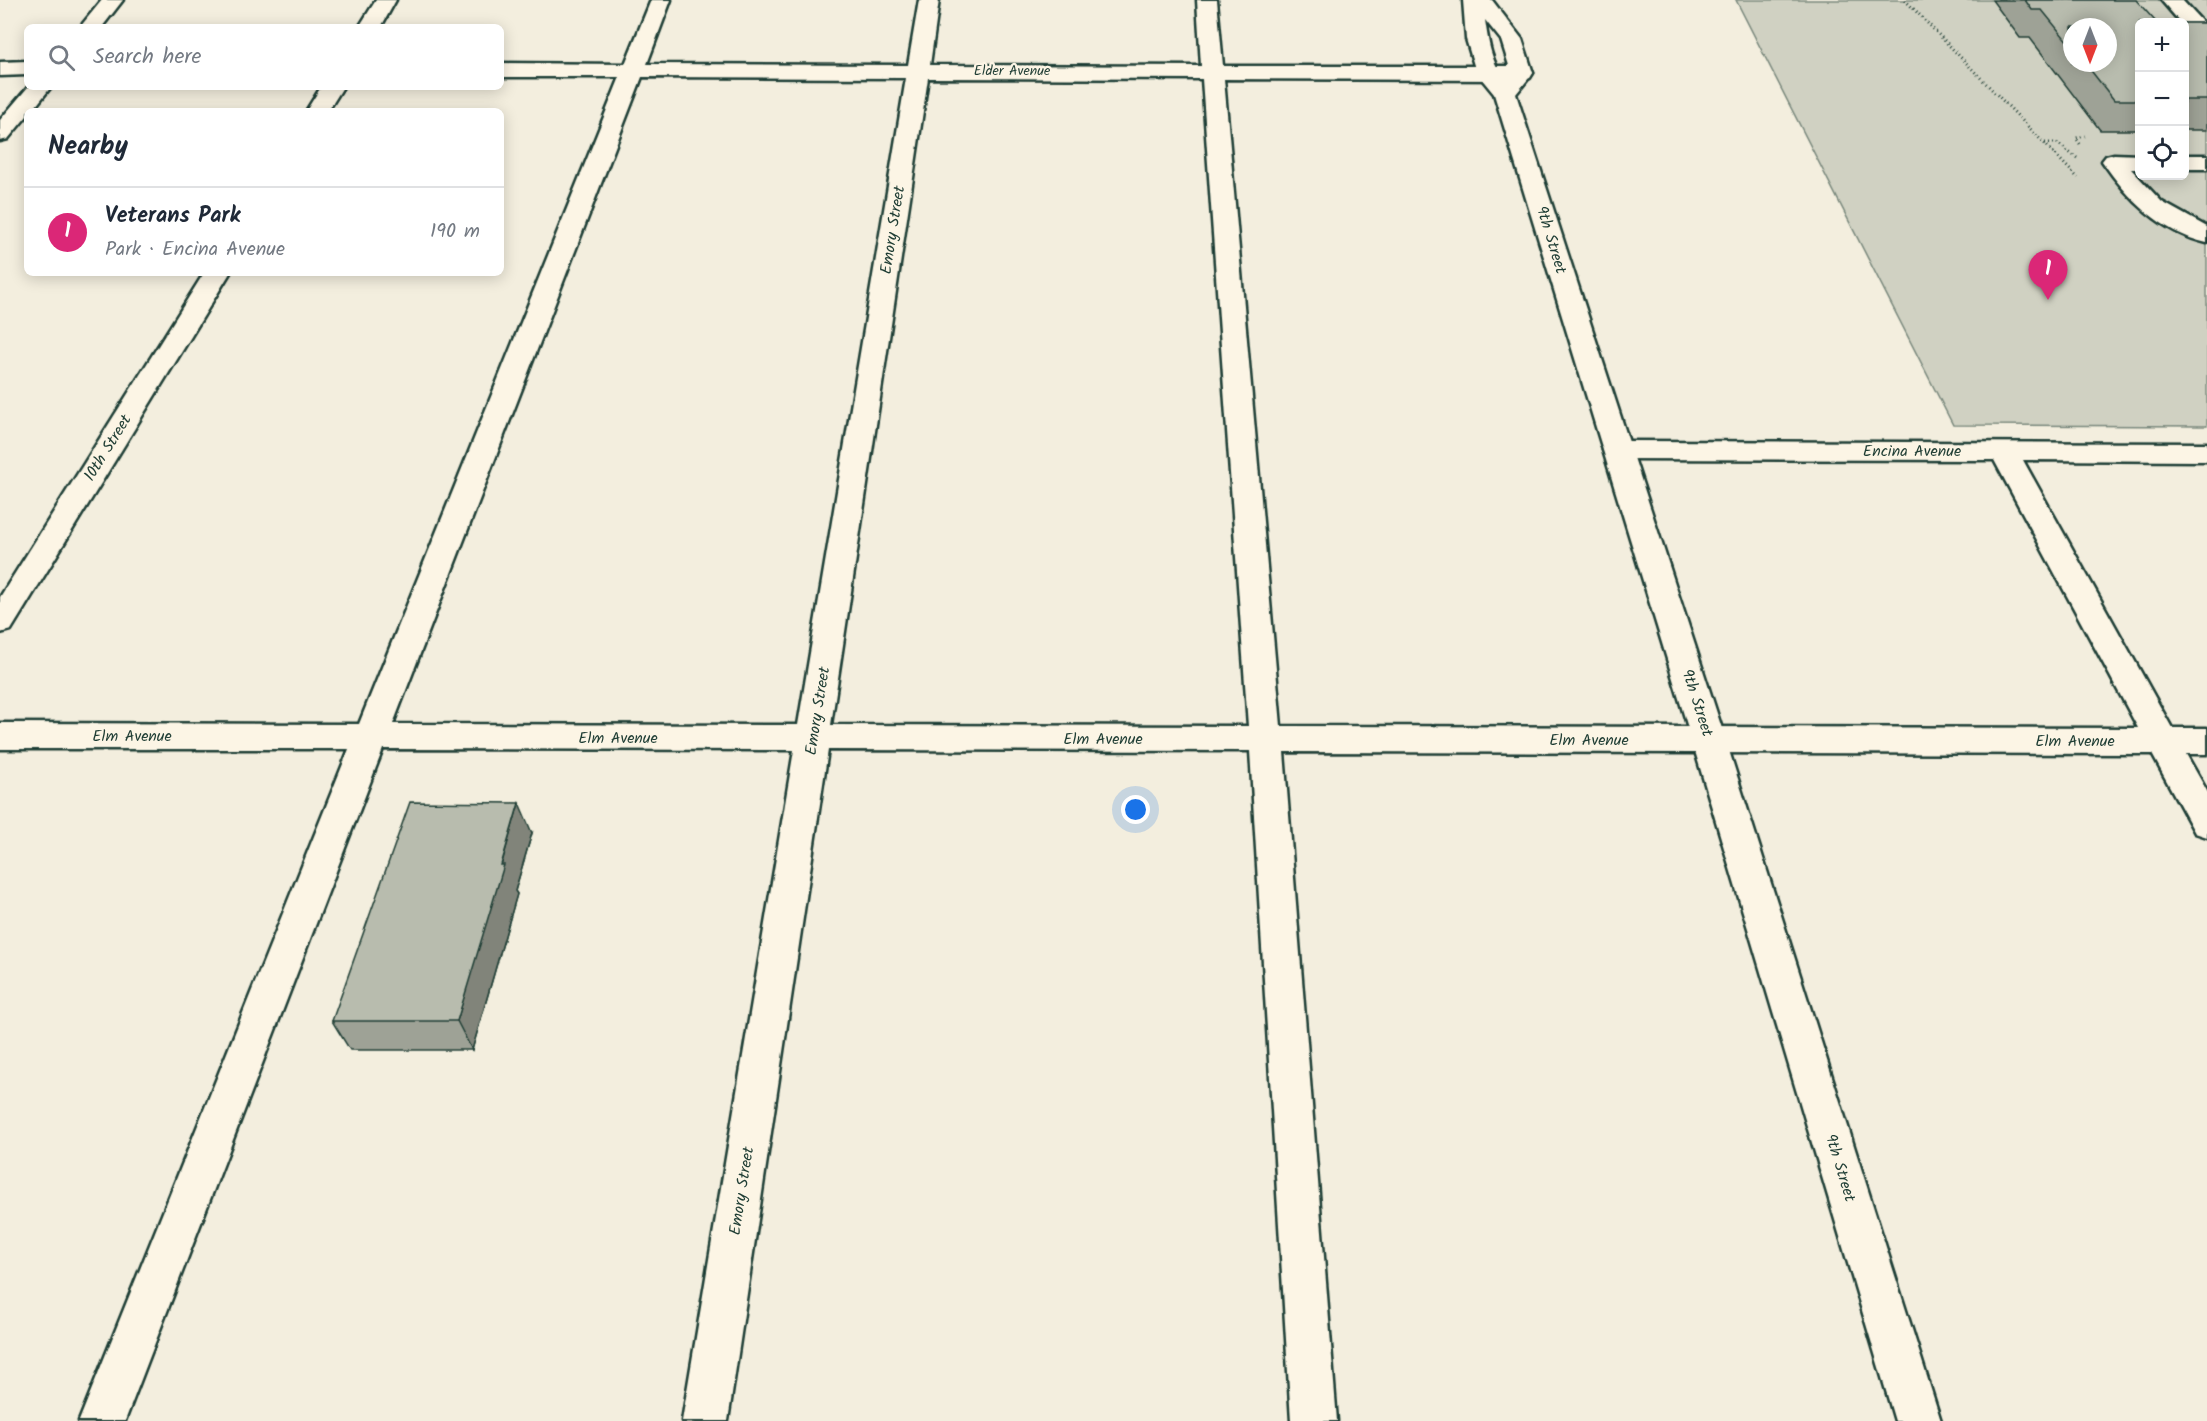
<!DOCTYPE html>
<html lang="en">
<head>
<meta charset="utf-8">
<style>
	:root { --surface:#fff; --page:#f6f6f7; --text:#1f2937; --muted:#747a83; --line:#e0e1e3; --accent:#db2777 }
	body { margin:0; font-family:Kalam,sans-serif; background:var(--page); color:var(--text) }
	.controls { position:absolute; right:18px; top:18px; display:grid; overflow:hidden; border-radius:9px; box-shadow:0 3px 15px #0003 }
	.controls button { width:54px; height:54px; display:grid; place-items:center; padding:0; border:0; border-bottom:2px solid var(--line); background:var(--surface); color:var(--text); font:30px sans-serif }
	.compass { position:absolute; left:2063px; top:18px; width:54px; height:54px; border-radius:50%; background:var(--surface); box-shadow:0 3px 15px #0003; rotate:180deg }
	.you { position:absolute; left:1136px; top:810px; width:21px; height:21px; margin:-15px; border:4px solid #fff; border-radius:50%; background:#1a73e8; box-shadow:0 0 0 9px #1a73e833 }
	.badge { display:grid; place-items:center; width:39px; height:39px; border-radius:50%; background:var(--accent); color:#fff; font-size:20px; font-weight:700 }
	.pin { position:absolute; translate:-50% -50px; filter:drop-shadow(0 2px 3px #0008) }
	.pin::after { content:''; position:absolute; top:32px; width:21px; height:18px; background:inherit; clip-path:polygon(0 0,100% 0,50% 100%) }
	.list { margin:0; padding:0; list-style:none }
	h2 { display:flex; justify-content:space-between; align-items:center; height:78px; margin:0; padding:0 24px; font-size:26px }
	h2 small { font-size:20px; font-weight:400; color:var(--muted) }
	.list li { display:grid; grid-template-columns:39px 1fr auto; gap:18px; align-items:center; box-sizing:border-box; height:90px; padding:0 24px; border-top:2px solid var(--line) }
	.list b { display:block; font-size:22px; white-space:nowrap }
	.list p { margin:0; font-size:20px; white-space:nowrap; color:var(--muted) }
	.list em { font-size:20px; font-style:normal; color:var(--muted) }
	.icon { flex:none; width:33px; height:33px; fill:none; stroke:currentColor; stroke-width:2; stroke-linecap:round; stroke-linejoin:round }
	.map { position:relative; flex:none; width:2207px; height:1421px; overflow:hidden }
	.search { position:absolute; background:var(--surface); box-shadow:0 3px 15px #0003; left:24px; top:24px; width:480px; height:66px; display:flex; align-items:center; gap:15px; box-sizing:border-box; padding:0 21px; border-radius:9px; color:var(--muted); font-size:22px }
	.panel { position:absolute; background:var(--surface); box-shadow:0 3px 15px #0003; left:24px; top:108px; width:480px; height:168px; border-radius:9px }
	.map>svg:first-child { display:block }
</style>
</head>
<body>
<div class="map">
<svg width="2207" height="1421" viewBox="0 0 2207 1421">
	<rect width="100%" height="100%" fill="#f3eede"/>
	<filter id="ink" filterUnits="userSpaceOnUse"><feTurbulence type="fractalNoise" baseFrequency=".0167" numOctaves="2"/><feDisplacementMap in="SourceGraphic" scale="12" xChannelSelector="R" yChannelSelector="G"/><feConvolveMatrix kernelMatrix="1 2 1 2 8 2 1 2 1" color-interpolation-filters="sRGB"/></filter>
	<g filter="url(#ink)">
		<path fill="#d0d1c2" stroke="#78877b" stroke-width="1.5" fill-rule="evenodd" d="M1736,0H2207V426L1953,425ZM2140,22H2184V176H2140ZM2072,27H2108V63H2072Z"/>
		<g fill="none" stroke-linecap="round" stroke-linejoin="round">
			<defs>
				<g id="minor">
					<polygon points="102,0 123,0 102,27 80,27"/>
					<polygon points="376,0 396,0 381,27 359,27"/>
					<path d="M651,0H671L647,64L908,65L919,0H939L930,65L1201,66L1197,0H1217L1223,66H1522L1530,68L1533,73L1530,78L1522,80L1224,79L1281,726L2138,728L1994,460L1617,459L1607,456L1603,450L1607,444L1617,441L2207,443V461L2023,460L2172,728H2207V754H2186L2207,791V837L2195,833L2152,754L1284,752L1337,1421H1291L1250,751L828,750L728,1421H682L794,750L383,749L125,1421H79L349,749H0V723L359,724L620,77H501V63L625,64ZM642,77L906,78L798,725L393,724ZM928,78L1202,79L1248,726L831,725Z"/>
					<polygon points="2161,0 2182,0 2207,27 2207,46 2199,45 2184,28 2184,22 2180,22"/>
					<polygon points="27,61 27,75 0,76 0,62"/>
					<polygon points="28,87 51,87 32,111 27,111 27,116 8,139 0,141 0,120"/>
					<polygon points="321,87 343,87 328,111 306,111"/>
					<path d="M2114,154L2140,155V169H2131L2132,170L2162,202L2207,227V243C2160,232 2128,199 2102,161L2106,156Z"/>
					<rect x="2184" y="155" width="23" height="14"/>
					<polygon points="204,273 230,273 11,630 0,633 0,597"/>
				</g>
				<path id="major" d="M1463,0H1492L1522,39L1533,73L1516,94L1726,741L1941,1421H1895L1692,741L1494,94L1476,72L1466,39ZM1485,20L1501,40L1511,72L1505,79C1491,63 1488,40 1485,20Z"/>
			</defs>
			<use href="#minor" stroke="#1f3d34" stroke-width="5"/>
			<use href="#major" stroke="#1f3d34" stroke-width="5"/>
			<g stroke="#1f3d34" stroke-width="3" stroke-dasharray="1 3" stroke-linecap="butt">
				<polyline points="1905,0 2078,178"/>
				<polyline points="2045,143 2057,143 2077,158"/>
				<polyline points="2080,144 2076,138 2085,136"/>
			</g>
			<use href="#minor" fill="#fcf5e5" fill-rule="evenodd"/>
			<use href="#major" fill="#fcf5e5" fill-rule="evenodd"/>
		</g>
		<g fill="#9ea296" stroke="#1f3d34" stroke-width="1.5" fill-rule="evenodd">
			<path d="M1992,0H2136L2139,22V130H2100L2030,38H2020ZM2072,27L2108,63H2072Z"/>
			<rect x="2184" y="23" width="23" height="107"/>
			<polygon points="532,833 515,891 517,894 472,1050 350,1050 332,1021"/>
		</g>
		<polygon fill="#81847a" stroke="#1f3d34" stroke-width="1.5" points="519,803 532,833 515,891 517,894 472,1050 457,1021"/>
		<g fill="#b8bcae" stroke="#1f3d34" stroke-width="1.5">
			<polygon points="2025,0 2136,0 2156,22 2139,22 2139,100 2114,100 2085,63 2108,63 2108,27 2072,27 2072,47 2042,10 2032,10"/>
			<rect x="2184" y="23" width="23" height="77"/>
			<polygon points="410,802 519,803 501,865 504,865 457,1021 332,1021"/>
		</g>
	</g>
	<g text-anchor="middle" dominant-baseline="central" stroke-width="4.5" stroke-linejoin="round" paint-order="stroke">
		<g font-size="14" fill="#1f3d34" stroke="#fcf5e5">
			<text x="1012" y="71">Elder Avenue</text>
		</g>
		<g font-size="16" fill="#1f3d34" stroke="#fcf5e5">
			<text transform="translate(893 230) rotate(-81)">Emory Street</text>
			<text transform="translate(1551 240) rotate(73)">9th Street</text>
			<text transform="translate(108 448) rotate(-58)">10th Street</text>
			<text x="1912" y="451">Encina Avenue</text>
			<text transform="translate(1697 703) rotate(72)">9th Street</text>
			<text transform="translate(818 711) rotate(-81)">Emory Street</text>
			<text x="132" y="736">Elm Avenue</text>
			<text x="618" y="738">Elm Avenue</text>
			<text x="1103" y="739">Elm Avenue</text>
			<text x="1589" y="740">Elm Avenue</text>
			<text x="2075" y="741">Elm Avenue</text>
			<text transform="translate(1840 1168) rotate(73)">9th Street</text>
			<text transform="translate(742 1191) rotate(-81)">Emory Street</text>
		</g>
	</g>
</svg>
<div class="controls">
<button>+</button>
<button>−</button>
<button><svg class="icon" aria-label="locate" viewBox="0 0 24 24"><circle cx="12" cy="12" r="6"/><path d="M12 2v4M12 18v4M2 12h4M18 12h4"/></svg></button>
</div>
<svg class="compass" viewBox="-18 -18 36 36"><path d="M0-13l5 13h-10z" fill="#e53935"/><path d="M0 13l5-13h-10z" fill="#747a83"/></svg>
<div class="you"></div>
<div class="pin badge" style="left:2048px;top:300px">1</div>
<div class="search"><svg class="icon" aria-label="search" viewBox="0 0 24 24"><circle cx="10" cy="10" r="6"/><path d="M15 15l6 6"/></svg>Search here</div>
<section class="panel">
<h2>Nearby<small></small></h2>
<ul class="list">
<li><span class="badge">1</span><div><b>Veterans Park</b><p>Park · Encina Avenue</p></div><em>190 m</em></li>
</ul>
</section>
</div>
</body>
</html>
